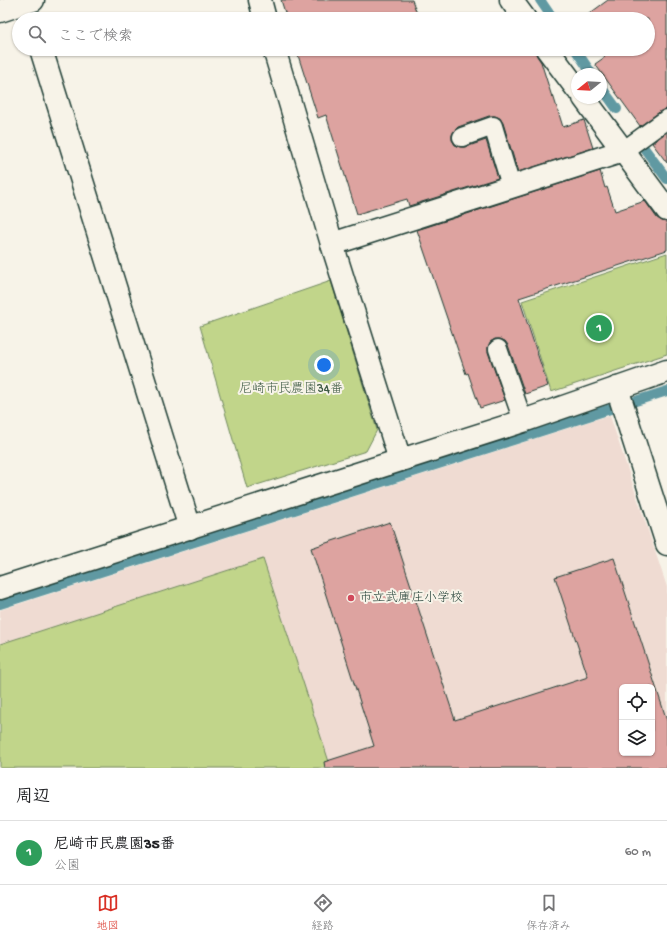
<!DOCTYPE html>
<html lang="ja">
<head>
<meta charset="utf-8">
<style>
	:root { --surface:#fff; --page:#f6f6f6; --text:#202124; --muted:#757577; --line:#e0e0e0; --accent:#d93025 }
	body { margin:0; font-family:"Gochi Hand","Klee One",sans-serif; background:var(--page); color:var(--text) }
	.controls { position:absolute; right:12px; bottom:12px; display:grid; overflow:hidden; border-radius:6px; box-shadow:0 1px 3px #0004 }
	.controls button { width:36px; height:36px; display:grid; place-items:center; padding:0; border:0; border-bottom:1px solid var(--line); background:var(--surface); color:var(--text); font:20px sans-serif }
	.compass { position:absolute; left:571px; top:68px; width:36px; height:36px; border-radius:50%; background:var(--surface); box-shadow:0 1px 3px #0004; rotate:252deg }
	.you { position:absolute; left:324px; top:365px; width:14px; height:14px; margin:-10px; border:3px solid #fff; border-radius:50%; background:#1a73e8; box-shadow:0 0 0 6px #1a73e833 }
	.badge { display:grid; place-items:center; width:26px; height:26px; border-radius:50%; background:var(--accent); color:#fff; font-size:13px; font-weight:700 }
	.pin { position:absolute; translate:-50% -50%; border:2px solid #fff; box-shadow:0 1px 4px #0006 }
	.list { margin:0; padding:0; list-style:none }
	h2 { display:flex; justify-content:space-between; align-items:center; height:52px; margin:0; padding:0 16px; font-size:17px }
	h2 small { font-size:13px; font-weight:400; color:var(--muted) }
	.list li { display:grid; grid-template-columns:26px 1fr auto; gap:12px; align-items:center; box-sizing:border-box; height:64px; padding:0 16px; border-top:1px solid var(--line) }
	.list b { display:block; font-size:15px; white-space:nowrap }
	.list p { margin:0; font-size:13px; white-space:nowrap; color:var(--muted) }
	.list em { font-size:13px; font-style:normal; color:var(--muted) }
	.icon { flex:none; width:22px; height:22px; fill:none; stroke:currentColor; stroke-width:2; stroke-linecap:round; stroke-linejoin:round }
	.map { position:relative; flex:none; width:667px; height:768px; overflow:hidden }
	.search { position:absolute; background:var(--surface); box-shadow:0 1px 3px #0004; left:12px; right:12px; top:12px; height:44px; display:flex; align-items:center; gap:10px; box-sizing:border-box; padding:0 14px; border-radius:22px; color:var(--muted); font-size:15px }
	.sheet { height:116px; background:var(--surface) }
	nav { display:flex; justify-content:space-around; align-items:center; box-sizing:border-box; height:56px; border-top:1px solid var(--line); background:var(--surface); font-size:11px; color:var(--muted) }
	nav a { display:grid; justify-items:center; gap:2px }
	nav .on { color:var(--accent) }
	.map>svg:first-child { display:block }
</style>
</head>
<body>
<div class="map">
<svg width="667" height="768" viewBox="0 0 667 768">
	<rect width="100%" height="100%" fill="#f7f3e8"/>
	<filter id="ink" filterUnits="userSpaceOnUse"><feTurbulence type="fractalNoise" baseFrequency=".025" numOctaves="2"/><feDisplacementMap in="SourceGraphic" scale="8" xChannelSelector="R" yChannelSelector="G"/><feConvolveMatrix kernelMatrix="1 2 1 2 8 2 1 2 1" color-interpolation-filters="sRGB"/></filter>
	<g filter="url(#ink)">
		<path fill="#efdbd2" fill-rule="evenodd" d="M610,416L667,587V768H0V610L597,419ZM622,687H652V753H622Z"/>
		<g fill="#c1d58a" stroke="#70895f">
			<polygon points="667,253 667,354 551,392 522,301"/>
			<polygon points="331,281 377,430 366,451 247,488 200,326"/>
			<polygon points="263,559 331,768 0,768 0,644"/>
		</g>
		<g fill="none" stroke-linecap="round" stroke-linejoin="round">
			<g stroke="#6099a2" stroke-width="10">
				<polyline points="540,0 553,19"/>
				<polyline points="575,49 592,74"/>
				<polyline points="601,87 617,109"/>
				<polyline points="644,148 667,179"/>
				<polyline points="0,604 667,391"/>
			</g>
		</g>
		<g fill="#dda3a0" stroke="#1f3d34" fill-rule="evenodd">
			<polygon points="281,0 412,0 419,19 287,19"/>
			<polygon points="608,0 667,0 667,109 661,111 640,126 595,64 605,57 600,49 648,49 648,19 582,19"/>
			<polygon points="296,49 535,49 537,56 541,62 552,97 553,95 563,127 584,120 593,148 518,172 503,123 500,118 495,116 489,116 458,127 454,131 452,135 452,140 455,145 460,147 466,147 486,140 498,178 409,206 407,199 357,214 326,115 318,118"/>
			<polygon points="667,132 667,163 652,143"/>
			<polygon points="600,171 605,188 607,187 615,211 645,201 657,218 662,221 667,222 667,250 519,298 548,386 525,394 508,345 505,341 500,339 495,339 490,342 488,347 488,352 505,400 480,408 468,373 466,374 417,230"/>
			<path d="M390,522L455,720L588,677L555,577L614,558L667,721V768H325L324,762L374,746L311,548ZM622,687H652V753H622Z"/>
		</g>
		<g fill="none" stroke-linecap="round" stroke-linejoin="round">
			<defs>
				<g id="lane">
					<polyline points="462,137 493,126 511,186"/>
					<polyline points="623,151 667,119"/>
					<polyline points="498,349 523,421"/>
				</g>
				<g id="street">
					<polyline points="260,0 265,19"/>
					<polyline points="511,0 525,19"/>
					<polyline points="0,11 33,0"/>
					<polyline points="41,49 190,528"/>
					<polyline points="274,49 332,244 400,460"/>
					<polyline points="547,49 577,89"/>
					<polyline points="584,98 667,210"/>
					<polyline points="332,244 623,151"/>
					<polyline points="617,388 667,544"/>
					<polyline points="0,588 523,421 667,371"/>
				</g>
			</defs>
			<use href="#lane" stroke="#1f3d34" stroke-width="21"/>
			<use href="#street" stroke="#1f3d34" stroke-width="25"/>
			<use href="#lane" stroke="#f7f3e8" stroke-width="18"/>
			<use href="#street" stroke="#f7f3e8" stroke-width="22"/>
		</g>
	</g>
	<circle fill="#d1495b" stroke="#f7f3e8" stroke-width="1.5" cx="351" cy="598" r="4"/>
	<g text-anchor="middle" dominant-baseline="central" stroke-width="4" stroke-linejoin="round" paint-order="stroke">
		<g font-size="13" fill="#3f5b45" stroke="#f7f3e8">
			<text x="291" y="389">尼崎市民農園34番</text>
		</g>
		<g font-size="13" fill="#1f3d34" stroke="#f7f3e8" text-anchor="start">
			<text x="359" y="598">市立武庫庄小学校</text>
		</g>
	</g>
</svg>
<div class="controls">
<button><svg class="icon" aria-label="locate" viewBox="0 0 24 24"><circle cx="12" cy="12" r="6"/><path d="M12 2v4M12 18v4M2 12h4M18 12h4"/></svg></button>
<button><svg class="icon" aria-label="layers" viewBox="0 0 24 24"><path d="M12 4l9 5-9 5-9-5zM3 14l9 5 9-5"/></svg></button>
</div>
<svg class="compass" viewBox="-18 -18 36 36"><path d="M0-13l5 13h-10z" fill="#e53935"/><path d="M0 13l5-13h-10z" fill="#757577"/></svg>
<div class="you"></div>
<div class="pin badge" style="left:599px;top:328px;background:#2e9e5b">1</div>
<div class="search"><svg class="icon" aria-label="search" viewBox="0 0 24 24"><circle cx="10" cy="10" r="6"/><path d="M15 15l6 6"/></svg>ここで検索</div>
</div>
<section class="sheet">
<h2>周辺<small></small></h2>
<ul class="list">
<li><span class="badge" style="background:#2e9e5b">1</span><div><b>尼崎市民農園35番</b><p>公園</p></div><em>60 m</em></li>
</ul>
</section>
<nav>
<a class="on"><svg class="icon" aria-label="map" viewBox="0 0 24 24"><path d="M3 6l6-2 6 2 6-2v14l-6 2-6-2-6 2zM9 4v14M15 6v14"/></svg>地図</a>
<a><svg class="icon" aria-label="directions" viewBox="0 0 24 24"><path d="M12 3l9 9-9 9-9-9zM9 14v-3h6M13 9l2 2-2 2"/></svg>経路</a>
<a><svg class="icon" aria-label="saved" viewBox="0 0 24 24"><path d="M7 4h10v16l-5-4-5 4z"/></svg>保存済み</a>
</nav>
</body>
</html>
